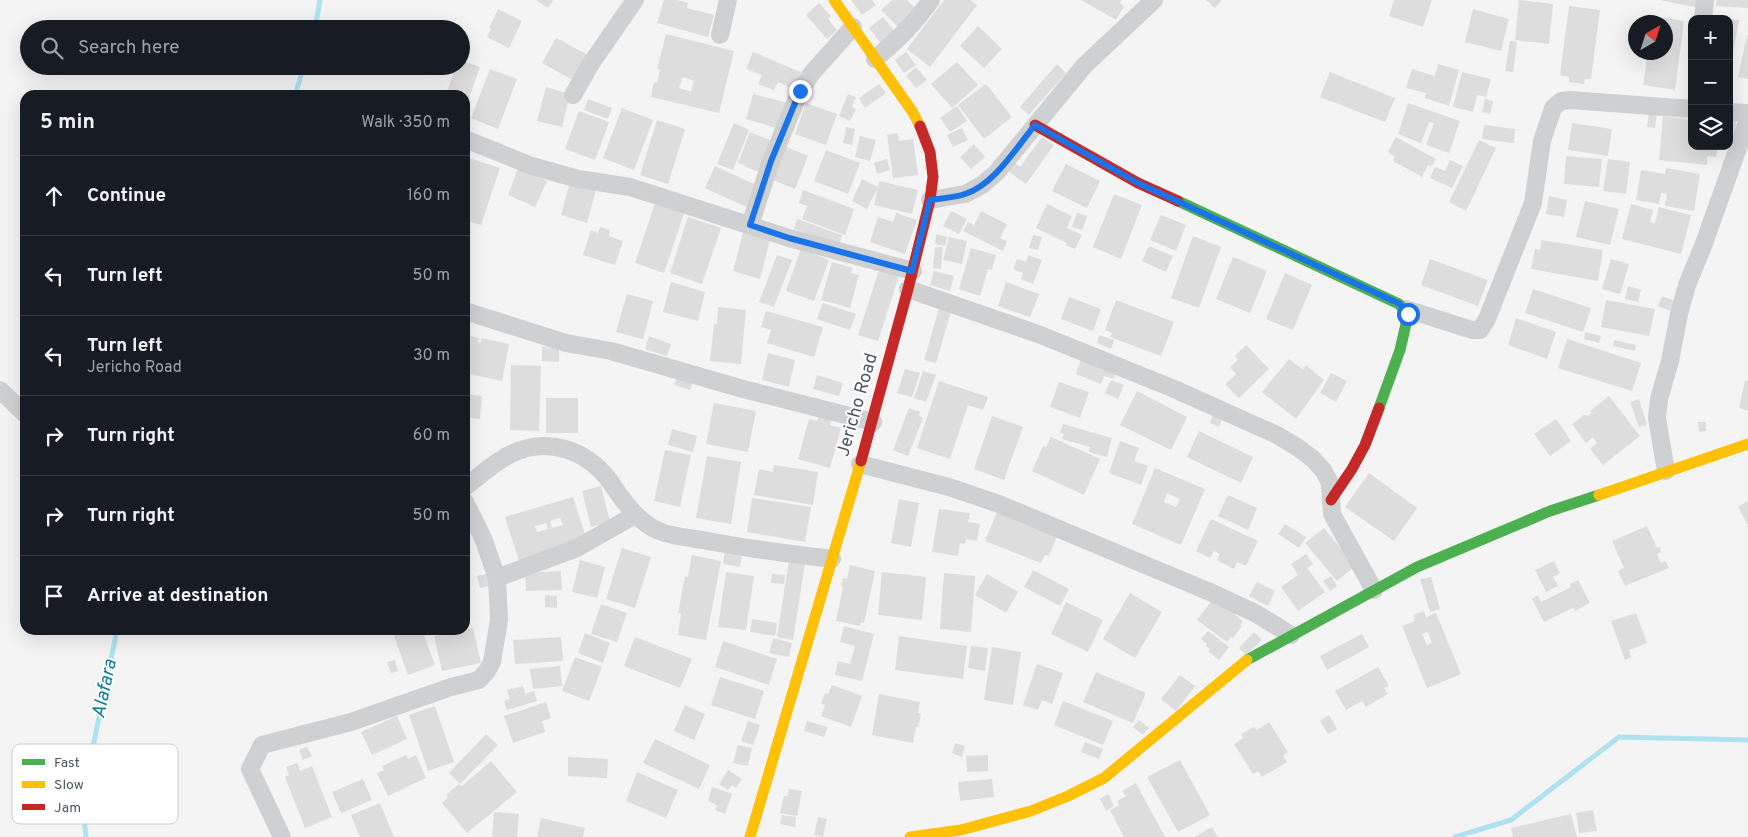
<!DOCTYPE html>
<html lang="en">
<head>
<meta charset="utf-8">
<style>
	:root { --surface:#171b24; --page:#242831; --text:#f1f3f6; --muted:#9ea1a6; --line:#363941 }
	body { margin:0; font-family:Overpass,sans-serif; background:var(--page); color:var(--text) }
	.controls { position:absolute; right:15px; top:15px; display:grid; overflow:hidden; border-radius:10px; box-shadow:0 5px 20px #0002 }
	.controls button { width:45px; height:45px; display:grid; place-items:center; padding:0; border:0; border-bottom:1px solid var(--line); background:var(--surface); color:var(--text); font:25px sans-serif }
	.compass { position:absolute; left:1628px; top:15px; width:45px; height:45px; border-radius:50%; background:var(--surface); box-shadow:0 5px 20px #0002; rotate:39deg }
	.stop { position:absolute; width:15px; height:15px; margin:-11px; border:4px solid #1a73e8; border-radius:50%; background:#fff }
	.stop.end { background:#1a73e8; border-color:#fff; box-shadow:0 1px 5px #0008 }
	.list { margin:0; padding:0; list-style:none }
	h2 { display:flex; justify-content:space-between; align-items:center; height:65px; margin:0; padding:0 20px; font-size:21px }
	h2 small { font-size:16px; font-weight:400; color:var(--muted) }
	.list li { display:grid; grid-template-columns:32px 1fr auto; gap:15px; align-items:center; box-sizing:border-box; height:80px; padding:0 20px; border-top:1px solid var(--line) }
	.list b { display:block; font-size:19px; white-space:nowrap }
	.list p { margin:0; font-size:16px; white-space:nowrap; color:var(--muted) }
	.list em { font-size:16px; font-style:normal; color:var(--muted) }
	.icon { flex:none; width:28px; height:28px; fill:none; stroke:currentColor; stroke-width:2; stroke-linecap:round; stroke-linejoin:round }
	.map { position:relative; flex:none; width:1748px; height:837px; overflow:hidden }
	.search { position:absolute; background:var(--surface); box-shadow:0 5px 20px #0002; left:20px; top:20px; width:450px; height:55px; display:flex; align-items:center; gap:12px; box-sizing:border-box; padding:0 18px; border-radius:28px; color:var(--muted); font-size:19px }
	.panel { position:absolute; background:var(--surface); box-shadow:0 5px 20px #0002; left:20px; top:90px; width:450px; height:545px; border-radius:15px }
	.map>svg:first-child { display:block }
</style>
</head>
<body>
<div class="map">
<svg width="1748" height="837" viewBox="0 0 1748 837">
	<rect width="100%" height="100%" fill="#f4f4f4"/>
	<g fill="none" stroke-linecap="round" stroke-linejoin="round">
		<g stroke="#aee2f0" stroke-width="5">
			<polyline points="315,29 320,0"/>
			<polyline points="295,95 304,66"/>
			<polyline points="86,837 82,800 117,630"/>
			<polyline points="1455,837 1511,820 1619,737 1748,740"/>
		</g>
	</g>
	<g fill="#ddddde" fill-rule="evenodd">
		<polygon points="536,0 553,0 548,8"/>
		<polygon points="664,0 677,0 688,3 687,8 714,15 708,37 657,23"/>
		<polygon points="851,0 872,0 876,5 862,15"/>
		<polygon points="892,0 907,0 919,12 901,30 881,10"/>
		<polygon points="944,0 970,0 977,5 930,67 907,49"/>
		<polygon points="1081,0 1122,0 1120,3 1124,6 1116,20"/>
		<polygon points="1206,0 1222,0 1215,8"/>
		<polygon points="1394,0 1432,0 1423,27 1389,16"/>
		<polygon points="1519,0 1553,4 1549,44 1515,40"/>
		<polygon points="1660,0 1700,0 1698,8"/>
		<polygon points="1716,0 1748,0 1748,8 1716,6"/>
		<polygon points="819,3 831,16 828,19 837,30 827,39 806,15"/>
		<polygon points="1569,6 1600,10 1591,79 1585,79 1584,84 1569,82 1569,77 1560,75"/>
		<polygon points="498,9 522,21 509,48 487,37 491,29 489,28"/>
		<polygon points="1473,9 1509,19 1501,51 1465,42"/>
		<polygon points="1652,16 1684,21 1675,90 1643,85 1648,52 1666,52 1666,22 1652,22"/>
		<polygon points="883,17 896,33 882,45 869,28"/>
		<polygon points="1729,19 1739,20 1730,67 1729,67"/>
		<polygon points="978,26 1002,49 984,68 960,46"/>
		<path d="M666,34L734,51L719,113L651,97L654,82L657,83L660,70L657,69ZM683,77L694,81L691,92L679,88Z"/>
		<polygon points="1747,35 1748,35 1748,79 1738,77"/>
		<polygon points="556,38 588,55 574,81 542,63"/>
		<polygon points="1510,41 1517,42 1513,72 1505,71"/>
		<polygon points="753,52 801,72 794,89 778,82 774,90 758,84 762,75 746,69"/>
		<polygon points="906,52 916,65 904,73 895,60"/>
		<polygon points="461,60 480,67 465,109 465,95 446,95 456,66 461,66"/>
		<polygon points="957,62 978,85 952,108 931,84"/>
		<polygon points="1057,64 1066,73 1029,115 1020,107"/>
		<polygon points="1438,64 1459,70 1449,106 1425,98 1426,93 1406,88 1412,69 1435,76"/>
		<polygon points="916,67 927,80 916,88 906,76"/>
		<polygon points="490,69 517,79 498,129 471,118"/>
		<polygon points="1330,72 1395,98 1385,122 1320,97"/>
		<polygon points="1462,72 1491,79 1486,97 1477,95 1473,112 1453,107"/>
		<polygon points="879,84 886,93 865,108 859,98"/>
		<polygon points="986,84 1012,117 984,139 958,105"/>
		<polygon points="546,87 570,94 562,127 537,121"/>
		<polygon points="753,94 788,103 780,129 746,119"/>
		<polygon points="848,94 856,97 852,107 856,109 850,121 839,116"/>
		<polygon points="588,99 612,108 608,119 584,110"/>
		<polygon points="1485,99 1493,101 1490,114 1482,112"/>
		<polygon points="806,103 837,114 826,145 795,134"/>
		<polygon points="1408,103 1460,121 1449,153 1426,145 1434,123 1429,122 1421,143 1398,134"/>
		<polygon points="957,106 967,121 950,132 940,118"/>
		<polygon points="622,108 653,120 634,170 603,158"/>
		<polygon points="579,111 609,122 595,160 565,149"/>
		<polygon points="1649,111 1657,112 1655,128 1647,127"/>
		<polygon points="1663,116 1692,120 1692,146 1718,146 1716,157 1707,156 1707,165 1659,160"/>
		<polygon points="1729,116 1737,117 1735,134 1729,134"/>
		<polygon points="657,120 685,129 668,184 640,175"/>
		<polygon points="734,123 749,130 733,170 717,164"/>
		<polygon points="1572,123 1612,129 1608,156 1568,150"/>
		<polygon points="1484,125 1515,129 1514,143 1482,139"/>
		<polygon points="846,127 855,129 852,145 843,143"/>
		<polygon points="962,128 968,140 953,147 947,135"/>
		<polygon points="750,132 775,142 763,174 738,163"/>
		<polygon points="898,133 899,141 913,139 918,175 893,178 887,135"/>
		<polygon points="860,136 876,140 870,161 855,157"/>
		<polygon points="1042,137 1054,145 1026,184 1009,172 1015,163 1020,167"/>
		<polygon points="1396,137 1436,159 1432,166 1428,165 1422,177 1393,161 1395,157 1388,152"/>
		<polygon points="1479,140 1496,148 1466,211 1449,202"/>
		<polygon points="974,144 985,157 971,169 960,157"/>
		<polygon points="782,145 808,156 795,189 768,178"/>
		<polygon points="826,150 860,163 848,194 814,181"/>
		<polygon points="1566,156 1602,159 1599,187 1564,184"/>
		<polygon points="469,158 500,168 481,225 465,220 465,170"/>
		<polygon points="887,159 890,170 877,174 874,163"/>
		<polygon points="1608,159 1630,162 1626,194 1603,191"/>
		<polygon points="1450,160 1463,166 1452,188 1430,178 1435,167 1445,171"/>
		<polygon points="1066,164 1100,181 1087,208 1052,191"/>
		<polygon points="715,166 756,185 746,207 705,188"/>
		<polygon points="518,168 547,181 535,207 508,195"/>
		<polygon points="1666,168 1700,174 1694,211 1665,206 1667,194 1661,193 1659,204 1636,200 1641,170 1665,174"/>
		<polygon points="862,179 878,187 867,209 852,201"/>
		<polygon points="879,181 918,190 912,214 874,205"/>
		<polygon points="570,182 596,190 587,223 561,215"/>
		<polygon points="803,190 854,209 845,235 802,219 807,206 799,203"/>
		<polygon points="1114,194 1142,205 1121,259 1093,247"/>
		<polygon points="1549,196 1567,200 1564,217 1546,214"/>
		<polygon points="1585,201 1619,209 1610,245 1576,237"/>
		<polygon points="655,203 684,213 664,273 635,263"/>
		<polygon points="1047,204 1072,216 1067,228 1082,235 1075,249 1066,245 1067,243 1036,228"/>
		<polygon points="1631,204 1653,210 1650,222 1655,223 1659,207 1691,215 1681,254 1622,239"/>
		<polygon points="951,211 967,219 959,234 943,226"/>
		<polygon points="981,211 1007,224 1000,238 1007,241 1003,251 963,231 968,222 974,225"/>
		<polygon points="896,213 917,220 905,254 870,242 878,217 893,222"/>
		<polygon points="1077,213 1087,216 1082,230 1072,227"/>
		<polygon points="1161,215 1186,225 1176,251 1150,240"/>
		<polygon points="688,217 721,228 702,284 670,273"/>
		<polygon points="797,219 842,235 839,245 794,229"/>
		<polygon points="600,227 610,230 609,236 623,241 615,265 583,255 591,230 598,233"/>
		<polygon points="744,229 771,236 760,279 733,271"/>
		<polygon points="936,234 947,237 945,246 935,244"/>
		<polygon points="1033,235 1042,237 1038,250 1029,248"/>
		<polygon points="1193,236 1221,247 1199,308 1171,298"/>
		<polygon points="949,237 967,241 962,264 943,260"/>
		<polygon points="1542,240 1603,250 1598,281 1531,269 1535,249 1540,250"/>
		<polygon points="1149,246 1173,256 1166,272 1142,261"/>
		<polygon points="935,247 943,247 941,269 933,268"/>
		<polygon points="971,248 996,255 992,270 988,269 980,296 959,289"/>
		<polygon points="801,249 829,260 814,301 786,291"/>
		<polygon points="777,255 792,260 774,307 759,302"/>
		<polygon points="1028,255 1042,260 1033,284 1021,279 1023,273 1013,269 1017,259 1026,262"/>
		<polygon points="1233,257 1267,271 1250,313 1216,299"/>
		<polygon points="1430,259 1488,280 1478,306 1421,285"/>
		<polygon points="1611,259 1629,264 1620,294 1602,289"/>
		<polygon points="832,262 853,268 851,273 859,275 850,308 821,300"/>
		<polygon points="880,267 900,273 878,341 858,335"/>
		<polygon points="934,271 954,276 950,291 930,285"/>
		<polygon points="1285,273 1312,285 1293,330 1266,319"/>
		<polygon points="671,282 705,292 698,321 663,312"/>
		<polygon points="1006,282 1039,294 1030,317 998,306"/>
		<polygon points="1628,286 1641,290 1638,302 1625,299"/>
		<polygon points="1533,289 1591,308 1583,332 1525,313"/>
		<polygon points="627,294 653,301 643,339 616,332"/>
		<polygon points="1662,296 1675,301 1671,311 1658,306"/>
		<polygon points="1069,297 1101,309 1093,331 1061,319"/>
		<polygon points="1116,300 1174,322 1161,356 1110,337 1112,333 1105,330"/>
		<polygon points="1606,300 1655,309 1649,336 1601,327"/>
		<polygon points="823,303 856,314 850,330 817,319"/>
		<polygon points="940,305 952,308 936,363 924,360"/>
		<polygon points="718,307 746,310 741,364 710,361 714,324 717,324"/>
		<polygon points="766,311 823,327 814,357 767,343 771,330 761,327"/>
		<polygon points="1516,318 1556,332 1547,359 1508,345"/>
		<polygon points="1585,332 1601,336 1599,343 1584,339"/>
		<polygon points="465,335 479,338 478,342 481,343 482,338 509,344 502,381 465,373"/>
		<polygon points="1099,335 1114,340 1111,349 1097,343"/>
		<polygon points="649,336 671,344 667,356 645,349"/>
		<polygon points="1567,339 1641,363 1632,391 1558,368"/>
		<polygon points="1614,340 1636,345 1635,351 1613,346"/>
		<polygon points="1246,345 1269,369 1239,398 1225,384 1236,374 1230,367 1238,360 1235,356"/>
		<polygon points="542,347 559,348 559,362 542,361"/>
		<polygon points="768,353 795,360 789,387 762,380"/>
		<polygon points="1081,359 1116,371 1114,379 1104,376 1101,384 1076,374"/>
		<polygon points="1289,359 1303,370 1306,365 1324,380 1296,419 1262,392"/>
		<polygon points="511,365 541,366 539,431 510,430"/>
		<polygon points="905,369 920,373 912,397 897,393"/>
		<polygon points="923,371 936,375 926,402 914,398"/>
		<polygon points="678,373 694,378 690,390 674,385"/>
		<polygon points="1331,373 1347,381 1336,402 1320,393"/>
		<polygon points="817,375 843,383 839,396 813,389"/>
		<polygon points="1111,380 1124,385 1118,399 1105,393"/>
		<polygon points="1745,380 1748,381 1748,411 1739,408"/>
		<polygon points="939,381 988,397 983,410 968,405 950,459 917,448"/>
		<polygon points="1059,382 1089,392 1080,418 1050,407"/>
		<polygon points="1137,391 1187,417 1171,450 1120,425"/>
		<polygon points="465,394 482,396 480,419 465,417"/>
		<polygon points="1609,396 1640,436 1603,465 1590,449 1597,443 1593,437 1586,443 1572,424 1585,414 1587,416 1592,413 1590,411"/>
		<rect x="546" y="398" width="32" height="35"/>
		<polygon points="1639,399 1647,425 1639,427 1630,402"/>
		<polygon points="714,403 756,411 748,452 706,444"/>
		<polygon points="909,408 920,412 919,416 923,418 908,456 893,450"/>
		<polygon points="1214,412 1223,416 1219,427 1210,423"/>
		<polygon points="819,416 831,420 830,425 841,428 830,468 798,459 809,419 817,421"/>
		<polygon points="992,416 1023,427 1004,480 974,469"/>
		<polygon points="1556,419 1571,441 1550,456 1534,434"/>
		<polygon points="1698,422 1706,422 1706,431 1699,432"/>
		<polygon points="1063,424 1112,438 1107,457 1089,452 1090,447 1062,439 1064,434 1060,433"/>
		<polygon points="672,429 697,436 693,452 668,445"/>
		<polygon points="1199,431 1253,457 1241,483 1187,457"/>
		<polygon points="1051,437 1100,459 1084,495 1032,471 1043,446 1046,447"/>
		<polygon points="1120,441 1139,448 1134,461 1148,466 1141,485 1109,473"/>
		<polygon points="665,450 691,455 680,507 654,501"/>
		<polygon points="707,456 741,462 731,524 696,518"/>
		<polygon points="774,465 818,472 813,505 754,495 759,469 773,472"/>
		<path d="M1155,468L1205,489L1181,545L1132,524ZM1167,493L1180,499L1176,507L1164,502Z"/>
		<polygon points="1369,473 1417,508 1394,541 1345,507"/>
		<polygon points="601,486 610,522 591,527 582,491"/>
		<polygon points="1228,495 1257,508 1248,530 1218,516"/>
		<path d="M573,497L587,540L519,561L505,517ZM560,518L563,525L552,528L550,521ZM546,523L548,529L537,532L535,526Z"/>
		<polygon points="752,498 811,507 805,542 747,532"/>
		<polygon points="899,499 919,503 911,547 891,543"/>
		<polygon points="1748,501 1748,525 1738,507"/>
		<polygon points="939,509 970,513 968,522 980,524 977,541 966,539 965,544 960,543 958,556 932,552"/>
		<polygon points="997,512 1057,536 1049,556 1045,555 1041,563 985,541"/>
		<polygon points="1211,519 1258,541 1246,566 1237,562 1234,569 1217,560 1220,554 1214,551 1210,558 1196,551"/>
		<polygon points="1285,524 1306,537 1299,548 1278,534"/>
		<polygon points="1647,526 1657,548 1660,547 1661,552 1657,554 1661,563 1665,561 1669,568 1625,586 1618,571 1624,568 1612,541"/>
		<polygon points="1324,528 1355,566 1337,581 1305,543"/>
		<polygon points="622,548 651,557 635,608 606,599"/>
		<polygon points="725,551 742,555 740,567 723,564"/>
		<polygon points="1306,554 1313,564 1307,568 1325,592 1298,611 1281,587 1298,575 1291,564"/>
		<polygon points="692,555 721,561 706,640 678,635 681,614 678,613 685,576 688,577"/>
		<polygon points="580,560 605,567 597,598 572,592"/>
		<polygon points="789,560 805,563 793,640 777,637"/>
		<polygon points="1554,561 1560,573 1553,577 1558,586 1546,592 1535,570"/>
		<polygon points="850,565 875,571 864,623 861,622 860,626 836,621 843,587 841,586 843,578 847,579"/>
		<polygon points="1033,570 1069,589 1060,606 1024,587"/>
		<polygon points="561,571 562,590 526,591 525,573"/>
		<polygon points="726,572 754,576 746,630 718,627"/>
		<polygon points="882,572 926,577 922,620 878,615"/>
		<polygon points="490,573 493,585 480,588 477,576"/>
		<polygon points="944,573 975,576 971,632 940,629"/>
		<polygon points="772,574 785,575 784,584 771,583"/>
		<polygon points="987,574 1018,592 1006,613 975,595"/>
		<polygon points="1331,576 1337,586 1330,591 1323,581"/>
		<polygon points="1431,577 1440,609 1430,612 1420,579"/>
		<polygon points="1578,580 1590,603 1575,611 1573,608 1544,622 1532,599 1538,595 1541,602 1571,587 1570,584"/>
		<polygon points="1257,582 1275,591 1268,606 1249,596"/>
		<polygon points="1130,593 1162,612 1135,658 1103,639"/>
		<polygon points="545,595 557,596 557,608 545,607"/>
		<polygon points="1213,599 1236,612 1234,614 1243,621 1240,625 1242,626 1233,638 1231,637 1227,642 1197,620"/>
		<polygon points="1066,602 1103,620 1088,652 1051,634"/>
		<polygon points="601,604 627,613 617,642 591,634"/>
		<path d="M1424,611L1426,617L1436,613L1461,674L1427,688L1402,626L1415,621L1413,615ZM1428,632L1432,643L1427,645L1422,634Z"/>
		<polygon points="1636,613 1647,643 1629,650 1631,657 1625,660 1611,621"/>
		<polygon points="752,619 777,623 775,636 750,632"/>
		<polygon points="844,626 874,634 862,681 835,675 838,661 850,664 855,646 840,642"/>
		<polygon points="473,628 481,663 442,671 434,636"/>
		<polygon points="394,630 422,630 435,665 408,675 394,636 396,635"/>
		<polygon points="1208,631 1229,647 1219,660 1208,651 1210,649 1206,646 1207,644 1201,639"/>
		<polygon points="1254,632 1262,640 1246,655 1239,648"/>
		<polygon points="585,633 610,643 603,663 578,653"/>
		<polygon points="1362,634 1369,647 1327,670 1320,656"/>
		<polygon points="899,636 967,646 963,679 895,670"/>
		<polygon points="561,637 563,661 515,664 513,640"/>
		<polygon points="635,637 692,659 680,688 624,666"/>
		<polygon points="773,638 792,643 789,657 769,653"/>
		<polygon points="723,641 777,659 769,685 715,667"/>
		<polygon points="971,646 988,648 985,671 968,668"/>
		<polygon points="992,647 1021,652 1013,705 984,700"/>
		<polygon points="575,657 602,667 589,701 562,691"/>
		<polygon points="395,660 398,671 391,673 387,662"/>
		<polygon points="1037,664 1063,673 1052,704 1042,700 1038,710 1023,705"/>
		<polygon points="560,666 562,686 533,689 530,669"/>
		<polygon points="1378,667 1389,686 1384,688 1388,694 1366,707 1362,701 1346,710 1335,691"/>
		<polygon points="1096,672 1146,693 1133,723 1083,702"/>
		<polygon points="1180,675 1195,686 1176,711 1161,699"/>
		<polygon points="720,677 764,691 755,719 711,705"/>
		<polygon points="832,685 862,696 851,727 821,716 825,705 821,704 825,693 828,694"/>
		<polygon points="523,686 525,694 534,691 537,701 507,710 504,701 510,699 507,690"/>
		<polygon points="879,694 920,702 918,713 921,714 918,727 916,727 913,743 872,735"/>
		<polygon points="1063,701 1113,721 1103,745 1054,725"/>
		<polygon points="546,702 551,718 542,721 545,732 513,743 504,716"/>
		<polygon points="685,705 705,714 694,740 674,731"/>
		<polygon points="435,706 454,762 428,771 409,715"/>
		<polygon points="1329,715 1337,729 1328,734 1320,721"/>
		<polygon points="397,716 407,739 372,755 361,732"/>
		<polygon points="1139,720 1149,728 1143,735 1133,727"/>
		<polygon points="748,721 760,725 753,745 741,741"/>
		<polygon points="807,721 828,727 824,737 804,731"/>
		<polygon points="1269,722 1288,752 1283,756 1287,762 1262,777 1258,771 1253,774 1234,744 1243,738 1241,734 1254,727 1257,730"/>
		<polygon points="486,734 498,745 460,784 449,773"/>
		<polygon points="655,739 710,765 699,789 643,763"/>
		<polygon points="1085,742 1103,749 1099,759 1081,752"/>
		<polygon points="955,743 965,746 962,757 952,753"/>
		<polygon points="738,745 752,748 748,766 733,763"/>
		<polygon points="307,747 312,756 303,760 299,750"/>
		<polygon points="406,755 408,759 416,755 426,778 388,796 377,773 384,770 382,766"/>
		<polygon points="988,755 988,771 967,772 966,756"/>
		<polygon points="568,757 608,759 607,778 568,776"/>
		<polygon points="1180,760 1210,815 1178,832 1147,777"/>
		<polygon points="491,761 517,792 467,833 442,803 448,797 446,795 459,784 462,786"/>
		<polygon points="297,763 300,771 312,766 332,817 305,828 285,777 289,775 286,767"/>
		<polygon points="728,770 742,779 736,788 732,785 728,790 719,784"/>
		<polygon points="637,772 678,790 666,818 626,801"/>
		<polygon points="363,779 372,800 341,813 332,792"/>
		<polygon points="992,779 994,797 960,801 958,782"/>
		<polygon points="1136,783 1165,837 1124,837 1110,810 1119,805 1117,801 1126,796 1122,791"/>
		<polygon points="712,787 732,794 725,814 715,810 717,805 708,801"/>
		<polygon points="789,789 802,791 797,816 780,813 784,796 788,796"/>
		<polygon points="1108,794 1114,806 1106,811 1100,799"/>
		<polygon points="380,803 394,837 360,837 351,815"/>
		<polygon points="1593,810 1597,831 1579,833 1576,813"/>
		<polygon points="494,812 519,814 517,837 492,837"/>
		<polygon points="1571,814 1577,837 1513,837 1511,828"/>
		<polygon points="782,815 796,817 795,827 780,824"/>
		<polygon points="818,817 827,819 823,837 814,835"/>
		<polygon points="541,818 585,828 583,837 537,837"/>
		<polygon points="1212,827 1218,837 1194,837"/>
	</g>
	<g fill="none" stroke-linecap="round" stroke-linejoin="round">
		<g stroke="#ced0d2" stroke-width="18">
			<polyline points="1703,19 1705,0"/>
			<polyline points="720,35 728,0"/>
			<path d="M875,59C897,41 915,23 931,0"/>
			<polyline points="573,95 590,65 635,0"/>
			<polyline points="1729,112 1748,113"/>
			<polyline points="465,139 532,166 578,179 630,187 789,238 913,271"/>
			<polyline points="930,200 965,194 982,185 997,172 1084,66 1154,0"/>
			<polyline points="750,225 771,161 800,91 812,73 853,27"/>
			<polyline points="908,289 1038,334 1172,388 1277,435 1297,447 1313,459 1323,470 1330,483 1332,514 1374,590"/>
			<polyline points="1406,309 1472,330 1480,330 1487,319 1533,203 1542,141 1553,108 1561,101 1570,100 1692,109"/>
			<polyline points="465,311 566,343 611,351 743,389 873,422"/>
			<polyline points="0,390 25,414"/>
			<polyline points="860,464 949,487 999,504 1210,592 1255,613 1291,635"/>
			<polyline points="1666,471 1657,418 1659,399 1670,361 1679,314 1687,285 1703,246 1748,120"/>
			<path d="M465,487C480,476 494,462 511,454C547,436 586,450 609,480C623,500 636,521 659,531C674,537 692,538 708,541C749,549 790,554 832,559"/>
			<polyline points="497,578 577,548 635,515"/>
			<polyline points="282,837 250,769 262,745 351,722 451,687 479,680 487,671 492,662 499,620 497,578 483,538 465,502"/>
		</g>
		<g stroke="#4caf50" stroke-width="11">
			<polyline points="1178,201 1399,304 1408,315 1400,350 1379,408"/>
			<polyline points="1247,660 1417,567 1550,511 1599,495"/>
		</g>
		<g stroke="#ffc107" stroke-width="11">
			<polyline points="834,0 912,111 920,126"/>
			<polyline points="1599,495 1748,444"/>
			<polyline points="750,837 861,461"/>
			<polyline points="910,837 961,830 1031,811 1068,796 1104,778 1247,660"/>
		</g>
		<g stroke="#c62828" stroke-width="11">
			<polyline points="1035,125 1138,183 1178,201"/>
			<polyline points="861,461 908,289 930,200 933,177 930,152 920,126"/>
			<polyline points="1331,500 1352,469 1365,445 1379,408"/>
		</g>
	</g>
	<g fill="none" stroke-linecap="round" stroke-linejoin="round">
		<path stroke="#1a73e8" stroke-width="6" d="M800,91L771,161L750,225L789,238L912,271L930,200C941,198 954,198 965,194C994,185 1016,148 1035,125L1138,183L1400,304L1408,314"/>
	</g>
	<g text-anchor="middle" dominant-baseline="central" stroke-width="4" stroke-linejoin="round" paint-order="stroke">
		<g font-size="18" fill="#4a5661" stroke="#fff">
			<text transform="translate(858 405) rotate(-74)">Jericho Road</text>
		</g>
		<g font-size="19" font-style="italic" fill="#0c7c9b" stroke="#fff">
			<text transform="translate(105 689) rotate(-78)">Alafara</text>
		</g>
	</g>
	<rect x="12" y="744" width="166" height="80" rx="8" fill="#fff" stroke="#c9ccd0" stroke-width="1"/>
	<rect x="22" y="759" width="23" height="6" fill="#4caf50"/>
	<rect x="22" y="781" width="23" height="7" fill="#ffc107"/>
	<rect x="22" y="804" width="23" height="6" fill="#c62828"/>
	<g font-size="14" fill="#4a5661">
		<text x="54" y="767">Fast</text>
		<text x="54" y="789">Slow</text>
		<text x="54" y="812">Jam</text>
	</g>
</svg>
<div class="controls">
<button>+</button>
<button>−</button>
<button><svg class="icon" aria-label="layers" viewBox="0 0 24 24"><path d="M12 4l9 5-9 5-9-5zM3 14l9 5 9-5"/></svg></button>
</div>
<svg class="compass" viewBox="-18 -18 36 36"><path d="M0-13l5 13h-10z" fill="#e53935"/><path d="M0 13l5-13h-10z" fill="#9ea1a6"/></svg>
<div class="stop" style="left:1408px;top:314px"></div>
<div class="stop end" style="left:800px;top:91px"></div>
<div class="search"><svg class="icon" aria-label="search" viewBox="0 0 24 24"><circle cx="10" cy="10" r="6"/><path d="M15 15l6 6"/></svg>Search here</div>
<section class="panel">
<h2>5 min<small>Walk · 350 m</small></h2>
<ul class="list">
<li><svg class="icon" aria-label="ahead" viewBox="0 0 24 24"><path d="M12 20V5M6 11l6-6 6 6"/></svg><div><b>Continue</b></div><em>160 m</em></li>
<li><svg class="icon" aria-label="left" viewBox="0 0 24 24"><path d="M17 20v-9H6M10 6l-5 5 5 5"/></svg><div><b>Turn left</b></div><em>50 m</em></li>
<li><svg class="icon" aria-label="left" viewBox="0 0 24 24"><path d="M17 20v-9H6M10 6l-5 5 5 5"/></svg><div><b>Turn left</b><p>Jericho Road</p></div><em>30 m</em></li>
<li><svg class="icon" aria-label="right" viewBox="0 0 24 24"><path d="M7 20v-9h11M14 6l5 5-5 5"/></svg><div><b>Turn right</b></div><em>60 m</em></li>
<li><svg class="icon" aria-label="right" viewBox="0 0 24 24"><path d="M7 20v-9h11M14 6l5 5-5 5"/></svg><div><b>Turn right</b></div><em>50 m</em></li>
<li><svg class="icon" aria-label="arrive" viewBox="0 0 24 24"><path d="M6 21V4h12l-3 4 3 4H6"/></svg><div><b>Arrive at destination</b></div></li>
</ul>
</section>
</div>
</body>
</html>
